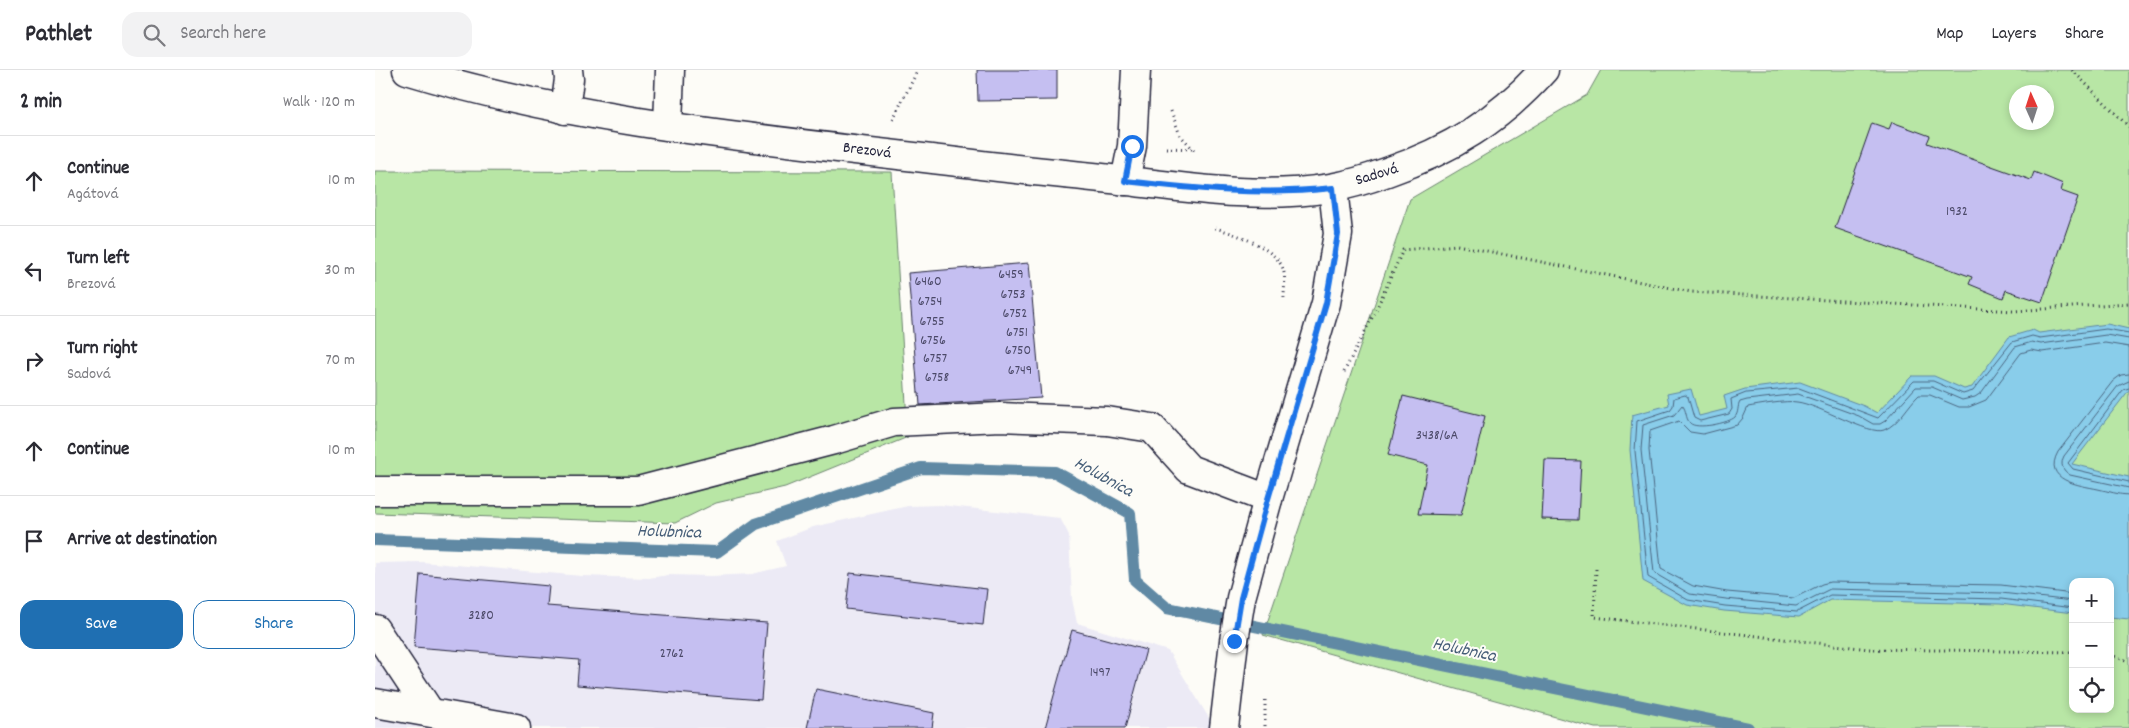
<!DOCTYPE html>
<html lang="en">
<head>
<meta charset="utf-8">
<style>
	:root { --surface:#fff; --page:#f2f2f3; --text:#2b2b33; --muted:#7c7c81; --line:#e1e1e2; --accent:#1f6fb2 }
	body { margin:0; font-family:Dekko,sans-serif; background:var(--page); color:var(--text) }
	.controls { position:absolute; right:15px; bottom:15px; display:grid; overflow:hidden; border-radius:10px; box-shadow:0 2px 8px #0003 }
	.controls button { width:45px; height:45px; display:grid; place-items:center; padding:0; border:0; border-bottom:1px solid var(--line); background:var(--surface); color:var(--text); font:25px sans-serif }
	.compass { position:absolute; left:1634px; top:15px; width:45px; height:45px; border-radius:50%; background:var(--surface); box-shadow:0 2px 8px #0003; rotate:357deg }
	.stop { position:absolute; width:15px; height:15px; margin:-11px; border:4px solid #1a73e8; border-radius:50%; background:#fff }
	.stop.end { background:#1a73e8; border-color:#fff; box-shadow:0 1px 5px #0008 }
	.list { margin:0; padding:0; list-style:none }
	h2 { display:flex; justify-content:space-between; align-items:center; height:65px; margin:0; padding:0 20px; font-size:21px }
	h2 small { font-size:16px; font-weight:400; color:var(--muted) }
	.list li { display:grid; grid-template-columns:32px 1fr auto; gap:15px; align-items:center; box-sizing:border-box; height:90px; padding:0 20px; border-top:1px solid var(--line) }
	.list b { display:block; font-size:19px; white-space:nowrap }
	.list p { margin:0; font-size:16px; white-space:nowrap; color:var(--muted) }
	.list em { font-size:16px; font-style:normal; color:var(--muted) }
	.actions { display:flex; gap:10px; padding:15px 20px }
	.actions a { flex:1; padding:11px 0; border:1px solid var(--accent); border-radius:15px; text-align:center; font-size:18px; color:var(--accent) }
	.actions .main { background:var(--accent); color:#fff }
	.icon { flex:none; width:28px; height:28px; fill:none; stroke:currentColor; stroke-width:2; stroke-linecap:round; stroke-linejoin:round }
	.map { position:relative; flex:none; width:1754px; height:658px; overflow:hidden }
	header { display:flex; align-items:center; gap:30px; box-sizing:border-box; height:70px; padding:0 25px; background:var(--surface); border-bottom:1px solid var(--line) }
	header strong { font-size:24px }
	nav { display:flex; gap:28px; margin-inline-start:auto; font-size:18px }
	.search { width:350px; height:45px; background:var(--page); display:flex; align-items:center; gap:12px; box-sizing:border-box; padding:0 18px; border-radius:15px; color:var(--muted); font-size:19px }
	main { display:flex }
	aside { flex:1; background:var(--surface) }
	.map>svg:first-child { display:block }
</style>
</head>
<body>
<header>
<strong>Pathlet</strong>
<div class="search"><svg class="icon" aria-label="search" viewBox="0 0 24 24"><circle cx="10" cy="10" r="6"/><path d="M15 15l6 6"/></svg>Search here</div>
<nav><a>Map</a><a>Layers</a><a>Share</a></nav>
</header>
<main>
<aside>
<h2>2 min<small>Walk · 120 m</small></h2>
<ul class="list">
<li><svg class="icon" aria-label="ahead" viewBox="0 0 24 24"><path d="M12 20V5M6 11l6-6 6 6"/></svg><div><b>Continue</b><p>Agátová</p></div><em>10 m</em></li>
<li><svg class="icon" aria-label="left" viewBox="0 0 24 24"><path d="M17 20v-9H6M10 6l-5 5 5 5"/></svg><div><b>Turn left</b><p>Brezová</p></div><em>30 m</em></li>
<li><svg class="icon" aria-label="right" viewBox="0 0 24 24"><path d="M7 20v-9h11M14 6l5 5-5 5"/></svg><div><b>Turn right</b><p>Sadová</p></div><em>70 m</em></li>
<li><svg class="icon" aria-label="ahead" viewBox="0 0 24 24"><path d="M12 20V5M6 11l6-6 6 6"/></svg><div><b>Continue</b></div><em>10 m</em></li>
<li><svg class="icon" aria-label="arrive" viewBox="0 0 24 24"><path d="M6 21V4h12l-3 4 3 4H6"/></svg><div><b>Arrive at destination</b></div></li>
</ul>
<div class="actions"><a class="main">Save</a><a>Share</a></div>
</aside>
<div class="map">
<svg width="1754" height="658" viewBox="0 0 1754 658">
	<rect width="100%" height="100%" fill="#fdfcf7"/>
	<filter id="ink" filterUnits="userSpaceOnUse"><feTurbulence type="fractalNoise" baseFrequency=".02" numOctaves="2"/><feDisplacementMap in="SourceGraphic" scale="10" xChannelSelector="R" yChannelSelector="G"/><feConvolveMatrix kernelMatrix="1 2 1 2 8 2 1 2 1" color-interpolation-filters="sRGB"/></filter>
	<g filter="url(#ink)">
		<polygon fill="#eceaf5" points="565,435 685,448 694,465 697,529 702,553 793,581 840,658 0,658 0,493 47,492 207,506 274,508 293,505 336,506 377,504 411,496 402,471 438,457 533,436"/>
		<g fill="#b8e6a5" stroke="#6d8470" fill-rule="evenodd">
			<path d="M1226,0H1754V658H1220L888,565L1035,129L1212,25ZM1642,22H1672V52H1642ZM1698,512H1735V639H1698Z"/>
			<polygon points="0,101 517,102 533,367 410,417 341,433 300,453 0,443"/>
		</g>
		<polygon fill="#89cdea" stroke="#6089a4" points="1732,254 1754,259 1754,320 1697,394 1754,407 1754,549 1735,547 1735,512 1698,512 1698,543 1625,534 1455,530 1424,547 1349,541 1312,535 1268,511 1255,380 1257,345 1294,335 1292,324 1316,319 1324,346 1352,339 1349,326 1370,319 1425,312 1489,336 1502,343 1537,306 1559,306 1589,319 1597,317 1634,267 1658,260 1664,263"/>
		<g fill="none" stroke-linecap="round" stroke-linejoin="round">
			<g stroke="#4b6681" stroke-width="1">
				<path d="M1754,304L1746,305L1738,311L1683,382C1667,411 1704,415 1723,419C1733,421 1744,425 1754,425"/>
				<path d="M1754,311L1743,316L1689,386C1685,394 1687,400 1695,405L1754,418"/>
				<polyline points="1754,318 1748,320 1693,393 1698,399 1754,412"/>
				<path d="M1698,524L1626,515L1455,512L1447,514L1419,528L1352,522L1318,516L1286,499L1274,380L1275,361L1304,351L1315,362L1328,364L1362,355L1368,348L1373,337C1384,335 1412,330 1422,332C1442,334 1495,366 1509,360C1524,354 1533,335 1544,325H1555L1584,337H1594L1611,330L1646,283L1656,280L1667,282L1730,273L1754,277"/>
				<path d="M1698,531L1626,523L1455,519L1421,536L1351,529L1315,524L1279,503L1266,380L1268,355L1299,345L1307,335C1312,340 1310,348 1315,353C1321,360 1354,353 1360,347C1364,342 1362,337 1365,332L1372,330L1423,324L1484,346L1498,354H1505L1510,351L1541,317H1557L1587,330L1600,327L1606,323L1640,277L1657,272L1666,274L1731,265L1754,269"/>
				<polyline points="1698,538 1626,529 1455,525 1422,542 1350,536 1313,530 1273,507 1260,381 1262,351 1295,340 1298,336 1299,328 1310,325 1313,327 1319,348 1325,351 1354,344 1357,339 1356,329 1371,323 1424,318 1503,348 1539,311 1558,311 1588,324 1598,321 1637,272 1657,266 1665,268 1731,259 1754,263"/>
			</g>
			<polyline stroke="#6089a4" stroke-width="12" points="0,470 342,482 381,454 546,398 680,402 755,443 760,510 792,538 1373,658"/>
		</g>
		<g fill="#c5bff1" stroke="#22223b">
			<polygon points="602,0 682,0 682,30 603,31"/>
			<polygon points="1517,52 1555,66 1552,73 1656,110 1659,102 1688,114 1686,121 1703,127 1667,232 1631,220 1628,228 1594,214 1597,207 1460,158 1497,53 1514,59"/>
			<polygon points="654,193 666,328 545,335 544,323 543,323 533,203"/>
			<polygon points="1028,326 1110,346 1086,445 1043,444 1053,395 1013,385"/>
			<polygon points="1170,390 1206,391 1203,450 1167,449"/>
			<polygon points="475,503 612,519 608,555 471,539"/>
			<polygon points="45,504 174,516 172,536 392,553 386,630 202,615 204,590 39,577"/>
			<polygon points="697,560 771,580 750,658 670,658"/>
			<polygon points="441,619 559,643 557,658 432,658"/>
		</g>
		<g fill="none" stroke-linecap="round" stroke-linejoin="round">
			<defs>
				<g id="minor">
					<path d="M32,0C218,57 414,71 606,95C655,101 704,105 753,111C820,119 888,129 955,118C974,115 993,109 1012,102C1076,80 1124,50 1169,0"/>
					<polyline points="190,40 194,9 193,0"/>
					<polyline points="293,56 295,0"/>
					<polyline points="750,111 757,76 761,0"/>
					<polyline points="0,421 263,421 459,370 519,352 625,347 732,351 777,358 814,399 893,429"/>
					<polyline points="0,559 55,642"/>
					<polyline points="0,633 141,658"/>
					<polyline points="849,658 859,571 866,528 893,429 951,233 963,164 958,118"/>
				</g>
			</defs>
			<use href="#minor" stroke="#22223b" stroke-width="31"/>
			<g stroke="#22223b" stroke-width="3" stroke-dasharray="1 4" stroke-linecap="butt">
				<polyline points="1697,0 1754,57"/>
				<polyline points="796,41 805,65 819,80"/>
				<polyline points="518,49 543,0"/>
				<polyline points="791,78 818,79"/>
				<path d="M840,158C859,163 894,176 905,193C912,202 909,217 909,228"/>
				<polyline points="969,302 1000,242 1028,180 1082,175 1316,222 1639,241 1754,233"/>
				<polyline points="1221,499 1219,547 1494,579 1698,582"/>
				<polyline points="1735,585 1754,591"/>
				<polyline points="890,630 890,658"/>
			</g>
			<use href="#minor" stroke="#fdfcf7" stroke-width="28"/>
		</g>
	</g>
	<g fill="none" stroke-linecap="round" stroke-linejoin="round" filter="url(#ink)">
		<path stroke="#1a73e8" stroke-width="6" d="M757,76L750,111C821,119 887,126 958,118L963,164L951,233L893,429L866,528L859,571"/>
	</g>
	<g text-anchor="middle" dominant-baseline="central" stroke-width="4" stroke-linejoin="round" paint-order="stroke">
		<g font-size="14" fill="#4b4968">
			<text x="1582" y="142">1932</text>
			<text x="636" y="205">6459</text>
			<text x="553" y="212">6460</text>
			<text x="638" y="225">6753</text>
			<text x="555" y="232">6754</text>
			<text x="640" y="244">6752</text>
			<text x="557" y="252">6755</text>
			<text x="642" y="263">6751</text>
			<text x="558" y="271">6756</text>
			<text x="643" y="281">6750</text>
			<text x="560" y="289">6757</text>
			<text x="645" y="301">6749</text>
			<text x="562" y="308">6758</text>
			<text x="1062" y="366">3438/6A</text>
			<text x="106" y="546">3280</text>
			<text x="297" y="584">2762</text>
			<text x="725" y="603">1497</text>
		</g>
		<g font-size="16" fill="#22223b" stroke="#fdfcf7">
			<text transform="translate(492 81) rotate(7)">Brezová</text>
			<text transform="translate(1002 105) rotate(-17)">Sadová</text>
		</g>
		<g font-size="18" font-style="italic" fill="#465e78" stroke="#fdfcf7">
			<text transform="translate(728 408) rotate(29)">Holubnica</text>
			<text transform="translate(294 463) rotate(2)">Holubnica</text>
			<text transform="translate(1089 581) rotate(12)">Holubnica</text>
		</g>
	</g>
</svg>
<div class="controls">
<button>+</button>
<button>−</button>
<button><svg class="icon" aria-label="locate" viewBox="0 0 24 24"><circle cx="12" cy="12" r="6"/><path d="M12 2v4M12 18v4M2 12h4M18 12h4"/></svg></button>
</div>
<svg class="compass" viewBox="-18 -18 36 36"><path d="M0-13l5 13h-10z" fill="#e53935"/><path d="M0 13l5-13h-10z" fill="#7c7c81"/></svg>
<div class="stop" style="left:757px;top:76px"></div>
<div class="stop end" style="left:859px;top:571px"></div>
</div>
</main>
</body>
</html>
